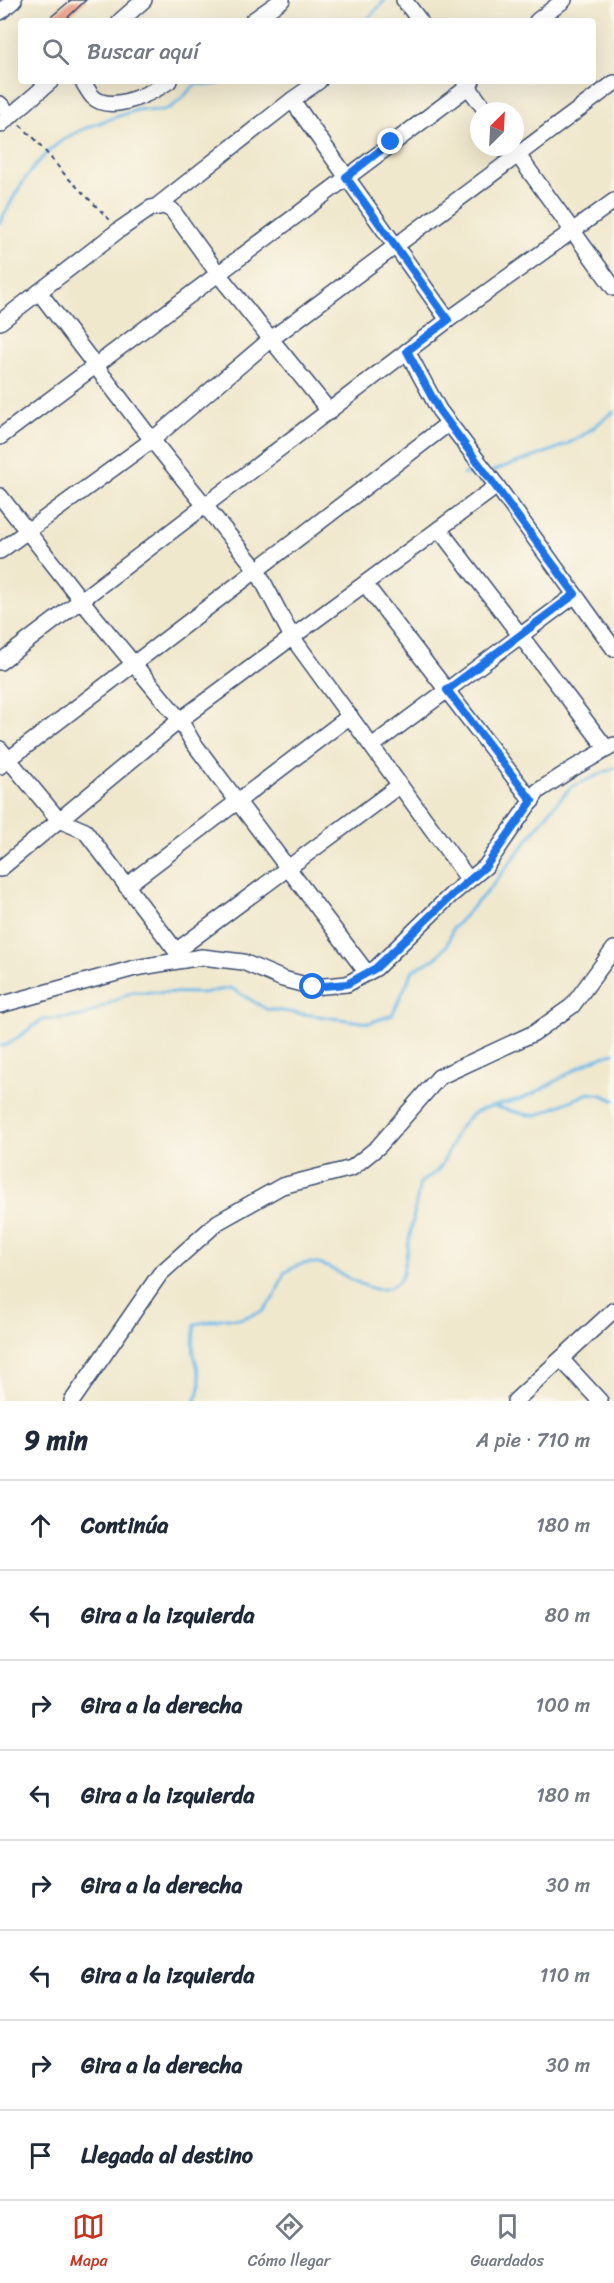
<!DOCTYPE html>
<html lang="es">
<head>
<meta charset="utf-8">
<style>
	:root { --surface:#fff; --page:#f6f6f7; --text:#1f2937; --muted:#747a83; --line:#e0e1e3; --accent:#c8321e }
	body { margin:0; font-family:Sriracha,sans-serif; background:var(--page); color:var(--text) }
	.compass { position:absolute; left:470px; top:102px; width:54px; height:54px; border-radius:50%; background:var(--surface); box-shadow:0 6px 24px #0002; rotate:24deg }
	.stop { position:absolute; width:18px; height:18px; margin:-14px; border:4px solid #1a73e8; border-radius:50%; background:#fff }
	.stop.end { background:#1a73e8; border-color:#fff; box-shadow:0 2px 6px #0008 }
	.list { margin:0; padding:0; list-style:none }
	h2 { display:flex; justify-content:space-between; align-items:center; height:78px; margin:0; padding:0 24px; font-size:26px }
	h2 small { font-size:20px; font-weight:400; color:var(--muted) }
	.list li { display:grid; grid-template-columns:39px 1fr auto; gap:18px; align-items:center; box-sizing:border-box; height:90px; padding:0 24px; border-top:2px solid var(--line) }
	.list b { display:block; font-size:22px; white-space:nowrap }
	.list em { font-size:20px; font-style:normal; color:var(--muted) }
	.icon { flex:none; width:33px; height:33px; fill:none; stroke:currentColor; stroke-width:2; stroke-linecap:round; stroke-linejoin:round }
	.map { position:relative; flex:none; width:614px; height:1401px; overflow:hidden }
	.search { position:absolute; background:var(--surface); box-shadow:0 6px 24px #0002; left:18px; right:18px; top:18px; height:66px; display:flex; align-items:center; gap:15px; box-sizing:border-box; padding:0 21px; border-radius:6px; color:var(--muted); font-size:22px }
	.sheet { height:798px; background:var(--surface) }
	nav { display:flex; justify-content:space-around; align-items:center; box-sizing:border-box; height:84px; border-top:2px solid var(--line); background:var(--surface); font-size:16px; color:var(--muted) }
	nav a { display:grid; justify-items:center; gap:3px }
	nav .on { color:var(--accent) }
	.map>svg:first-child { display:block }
</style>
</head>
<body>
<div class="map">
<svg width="614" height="1401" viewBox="0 0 614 1401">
	<rect width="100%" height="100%" fill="#fbf7ec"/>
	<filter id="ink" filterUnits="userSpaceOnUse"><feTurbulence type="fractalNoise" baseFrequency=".0167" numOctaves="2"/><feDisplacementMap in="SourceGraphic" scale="12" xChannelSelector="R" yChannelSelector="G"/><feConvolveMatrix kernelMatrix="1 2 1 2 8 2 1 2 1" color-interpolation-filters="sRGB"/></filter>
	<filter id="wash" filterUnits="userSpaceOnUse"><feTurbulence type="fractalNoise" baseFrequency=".008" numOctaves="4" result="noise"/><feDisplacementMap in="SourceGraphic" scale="24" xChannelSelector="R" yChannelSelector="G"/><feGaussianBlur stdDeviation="1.35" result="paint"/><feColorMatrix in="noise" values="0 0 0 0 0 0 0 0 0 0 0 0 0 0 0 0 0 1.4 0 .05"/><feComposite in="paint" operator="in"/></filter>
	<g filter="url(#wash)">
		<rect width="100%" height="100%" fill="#f0e8cd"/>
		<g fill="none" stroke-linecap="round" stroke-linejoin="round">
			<g stroke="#70bae9" stroke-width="3">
				<polyline points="366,21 385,0"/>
				<path d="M0,223C12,199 26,173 46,154C68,131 107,120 137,110C145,108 156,113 164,110C176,107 187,92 196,84L213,85L230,81"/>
				<path d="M493,471C521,460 553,453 580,437C592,430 602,419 614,412"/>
				<polyline points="463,474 481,474"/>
				<polyline points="0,1046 7,1045 42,1020 84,1016 132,992 202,993 231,988 266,1009 369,1023 392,1015 413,970 436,958 447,945 453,928 492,886 552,808 571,787 614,768"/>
				<polyline points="496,1107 528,1115 537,1115 589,1093 602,1095 614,1100"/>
				<path d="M195,1401C205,1384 198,1372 194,1354C192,1345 194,1333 195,1324L226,1318L240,1319L263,1311L275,1296L284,1273C292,1268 300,1263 310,1263C339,1262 377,1312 402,1277L420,1183C427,1177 436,1175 441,1166C451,1150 453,1132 468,1118C482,1105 505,1105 523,1098C555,1086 581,1060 614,1053"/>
			</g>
		</g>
		<g id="blocks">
			<polygon fill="#eb9a81" points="71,0 86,0 64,21 46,21"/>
		</g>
	</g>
	<g filter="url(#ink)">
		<use href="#blocks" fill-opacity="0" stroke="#3b4b6f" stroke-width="1.5"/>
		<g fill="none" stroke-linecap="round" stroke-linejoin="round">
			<defs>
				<g id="minor">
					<polyline points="404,0 420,21"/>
					<polyline points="0,12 14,0"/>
					<polyline points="120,21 144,0"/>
					<polyline points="252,21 282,0"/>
					<polyline points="537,21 564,0"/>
					<path d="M82,81C86,86 89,93 93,97C111,114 152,93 169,81"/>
					<polyline points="464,81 486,111"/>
					<polyline points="292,100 448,320"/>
					<polyline points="0,104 11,116"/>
					<polyline points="0,125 51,81"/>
					<polyline points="512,147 614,288"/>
					<polyline points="157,206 292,100 319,81"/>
					<polyline points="39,292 152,440 257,570 292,637 469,880"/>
					<polyline points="0,322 119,230 151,208 164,206 172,210 219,275 330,412"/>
					<polyline points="407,351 439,410 497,486 614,649"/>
					<polyline points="0,437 468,87 472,81"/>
					<polyline points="0,496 81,600 180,720 192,741 367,973"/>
					<polyline points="439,529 607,749"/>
					<polyline points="0,551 152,440 271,339 614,83"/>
					<polyline points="365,584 532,801"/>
					<polyline points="0,662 448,320 614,201"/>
					<polyline points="372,746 575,595"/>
					<polyline points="0,749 59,820 85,831 183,960"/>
					<polyline points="0,766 449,423"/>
					<polyline points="0,869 180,720 497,486"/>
					<polyline points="126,886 350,716"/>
					<polyline points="176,951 400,785"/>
					<polyline points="0,1005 135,968 202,957 243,962 283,979 313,987 347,984 376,968 451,895 486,866 538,791 572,769 614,745"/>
					<polyline points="561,1359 600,1401"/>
					<polyline points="72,1401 160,1274 218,1222 282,1186 352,1168 378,1147 439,1077 534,1033 572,1006 614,949"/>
					<polyline points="515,1401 614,1310"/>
				</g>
			</defs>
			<use href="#minor" stroke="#3b4b6f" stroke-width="18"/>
			<polyline stroke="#3b4b6f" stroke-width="2" stroke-dasharray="4.5 4.5" stroke-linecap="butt" points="20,125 35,139 66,176 111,221"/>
			<use href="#minor" stroke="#fff" stroke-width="15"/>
		</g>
	</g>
	<g fill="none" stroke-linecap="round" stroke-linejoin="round" filter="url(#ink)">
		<polyline stroke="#1a73e8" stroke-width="8" points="313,987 347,984 376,968 452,895 486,866 532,801 447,690 575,594 439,410 407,351 448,320 346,177 391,142"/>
	</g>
</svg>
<svg class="compass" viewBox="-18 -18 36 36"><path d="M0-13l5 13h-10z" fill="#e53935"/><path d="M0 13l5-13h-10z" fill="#747a83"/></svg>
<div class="stop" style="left:313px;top:987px"></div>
<div class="stop end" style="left:391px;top:142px"></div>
<div class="search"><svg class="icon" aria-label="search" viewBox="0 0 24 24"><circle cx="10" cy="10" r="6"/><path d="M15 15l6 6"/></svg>Buscar aquí</div>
</div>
<section class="sheet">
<h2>9 min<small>A pie · 710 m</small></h2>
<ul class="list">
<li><svg class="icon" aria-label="ahead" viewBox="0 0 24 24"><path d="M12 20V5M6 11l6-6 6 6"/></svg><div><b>Continúa</b></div><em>180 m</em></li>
<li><svg class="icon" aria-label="left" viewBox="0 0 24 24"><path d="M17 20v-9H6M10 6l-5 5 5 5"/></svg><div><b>Gira a la izquierda</b></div><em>80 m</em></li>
<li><svg class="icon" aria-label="right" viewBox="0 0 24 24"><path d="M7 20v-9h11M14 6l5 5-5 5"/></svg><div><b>Gira a la derecha</b></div><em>100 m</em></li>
<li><svg class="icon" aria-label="left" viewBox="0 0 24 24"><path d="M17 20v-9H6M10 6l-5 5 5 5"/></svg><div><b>Gira a la izquierda</b></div><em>180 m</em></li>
<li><svg class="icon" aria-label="right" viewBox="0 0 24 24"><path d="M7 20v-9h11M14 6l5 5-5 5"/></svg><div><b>Gira a la derecha</b></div><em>30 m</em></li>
<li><svg class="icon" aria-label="left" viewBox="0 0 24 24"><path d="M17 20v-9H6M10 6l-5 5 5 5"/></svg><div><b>Gira a la izquierda</b></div><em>110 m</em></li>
<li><svg class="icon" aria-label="right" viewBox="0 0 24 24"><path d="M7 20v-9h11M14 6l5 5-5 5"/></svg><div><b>Gira a la derecha</b></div><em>30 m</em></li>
<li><svg class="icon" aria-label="arrive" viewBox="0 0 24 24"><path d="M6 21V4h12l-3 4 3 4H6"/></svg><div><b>Llegada al destino</b></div></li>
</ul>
</section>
<nav>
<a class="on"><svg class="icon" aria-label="map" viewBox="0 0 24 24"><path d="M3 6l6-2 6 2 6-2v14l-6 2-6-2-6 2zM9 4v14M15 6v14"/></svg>Mapa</a>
<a><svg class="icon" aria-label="directions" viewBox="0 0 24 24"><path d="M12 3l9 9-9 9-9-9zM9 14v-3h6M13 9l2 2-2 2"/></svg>Cómo llegar</a>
<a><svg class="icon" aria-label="saved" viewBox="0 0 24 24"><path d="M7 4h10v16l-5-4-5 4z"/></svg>Guardados</a>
</nav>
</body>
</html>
